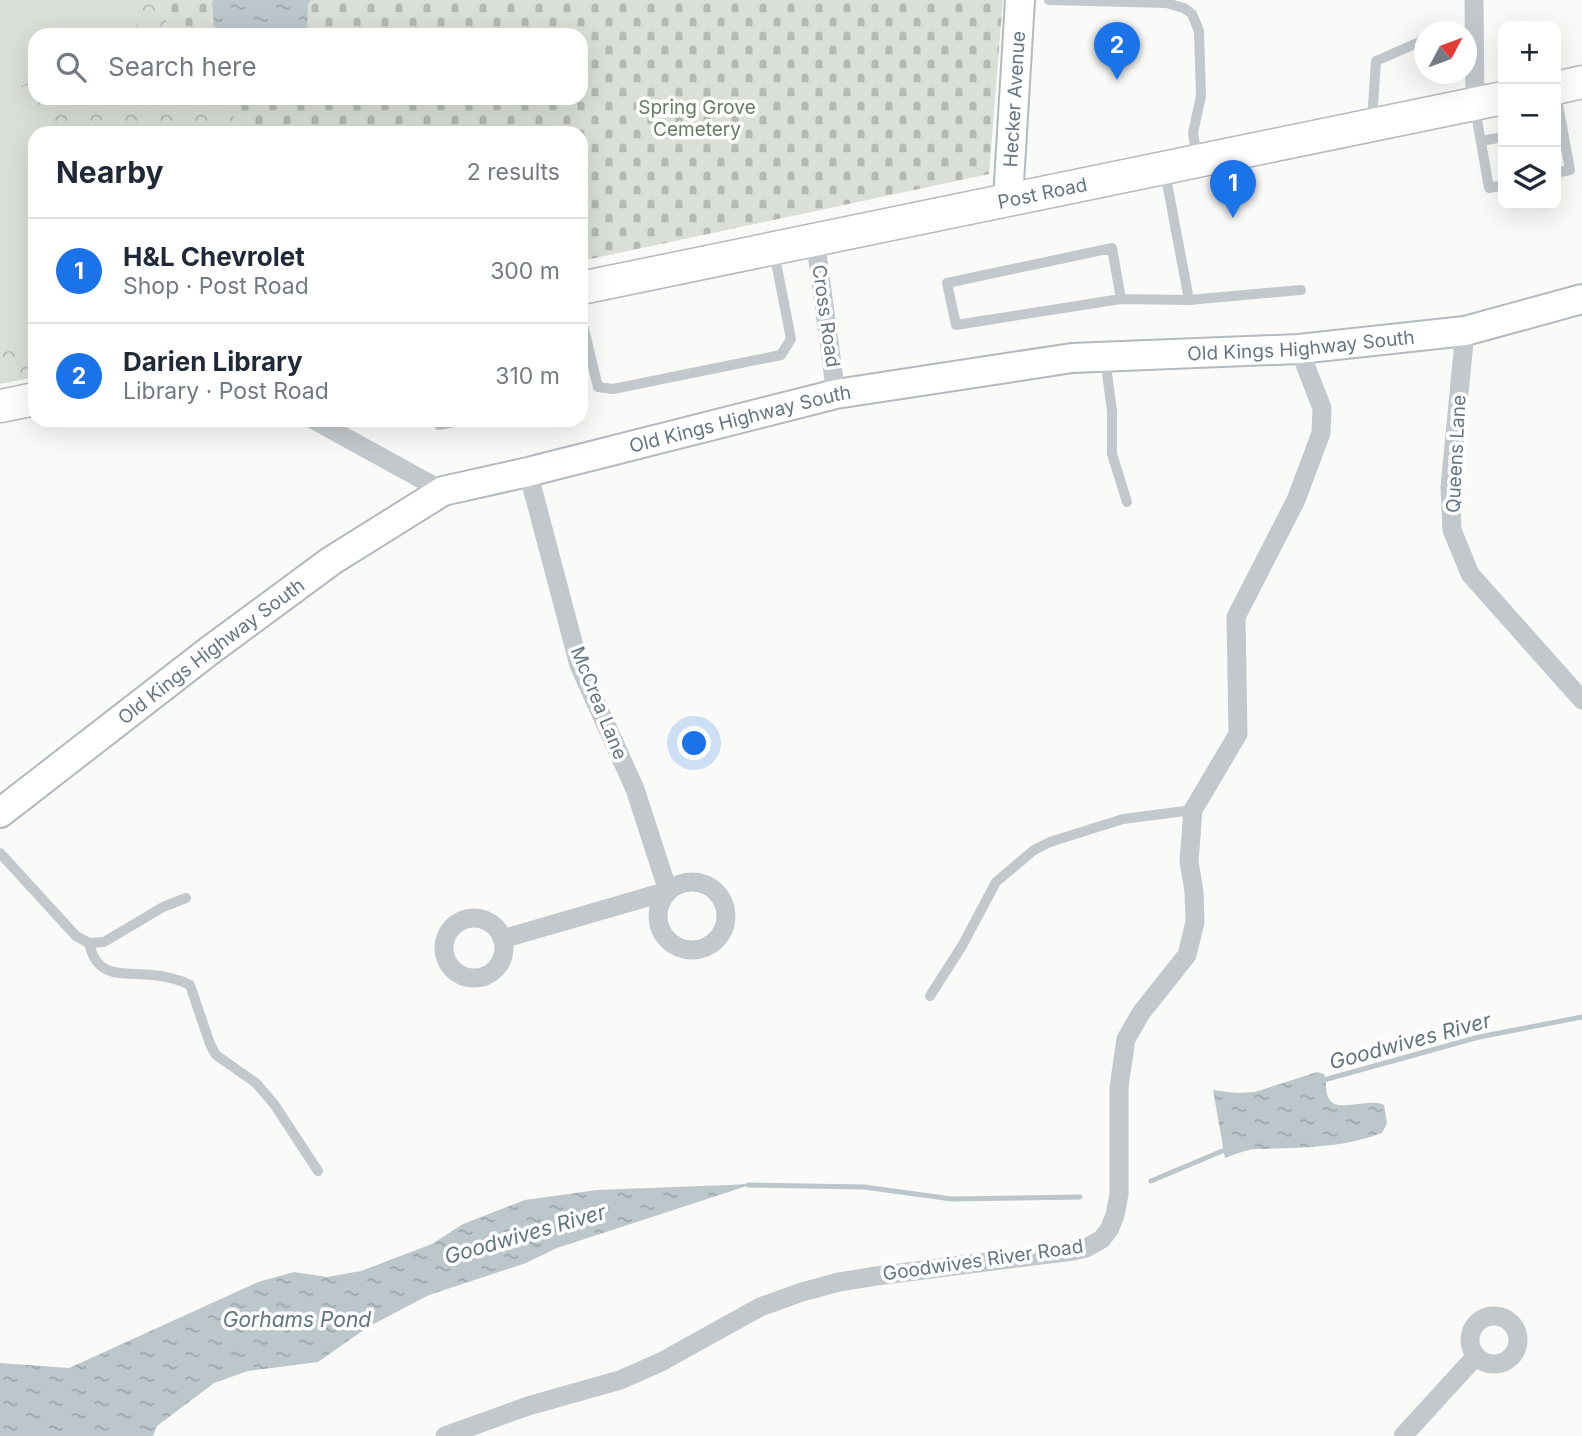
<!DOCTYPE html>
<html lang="en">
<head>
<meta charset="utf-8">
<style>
	:root { --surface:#fff; --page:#f6f6f7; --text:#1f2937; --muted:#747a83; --line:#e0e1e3; --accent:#1a73e8 }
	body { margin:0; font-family:Inter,sans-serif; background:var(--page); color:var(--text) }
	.controls { position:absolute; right:21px; top:21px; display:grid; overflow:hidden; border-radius:14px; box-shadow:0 7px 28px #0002 }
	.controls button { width:63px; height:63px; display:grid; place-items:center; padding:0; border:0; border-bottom:2px solid var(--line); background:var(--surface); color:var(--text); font:35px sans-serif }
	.compass { position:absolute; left:1414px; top:21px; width:63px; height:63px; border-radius:50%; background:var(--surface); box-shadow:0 7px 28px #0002; rotate:49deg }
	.you { position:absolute; left:695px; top:744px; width:24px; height:24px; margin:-18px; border:5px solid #fff; border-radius:50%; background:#1a73e8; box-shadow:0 0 0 10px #1a73e833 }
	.badge { display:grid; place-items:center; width:46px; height:46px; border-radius:50%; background:var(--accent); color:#fff; font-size:23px; font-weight:700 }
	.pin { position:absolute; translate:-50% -58px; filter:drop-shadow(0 2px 4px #0008) }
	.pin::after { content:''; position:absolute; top:37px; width:24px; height:21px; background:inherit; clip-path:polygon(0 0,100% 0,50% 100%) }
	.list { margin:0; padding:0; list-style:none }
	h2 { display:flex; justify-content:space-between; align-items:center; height:91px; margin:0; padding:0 28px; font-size:30px }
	h2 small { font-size:23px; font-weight:400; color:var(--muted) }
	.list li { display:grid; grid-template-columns:46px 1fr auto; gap:21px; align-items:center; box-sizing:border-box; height:105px; padding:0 28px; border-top:2px solid var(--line) }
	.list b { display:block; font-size:26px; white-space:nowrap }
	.list p { margin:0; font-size:23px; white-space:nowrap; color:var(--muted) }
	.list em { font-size:23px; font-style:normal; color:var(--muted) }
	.icon { flex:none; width:38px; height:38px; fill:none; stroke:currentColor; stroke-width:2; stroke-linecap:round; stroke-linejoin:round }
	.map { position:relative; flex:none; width:1582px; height:1436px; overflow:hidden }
	.search { position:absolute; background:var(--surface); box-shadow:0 7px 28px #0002; left:28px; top:28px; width:560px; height:77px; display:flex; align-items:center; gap:18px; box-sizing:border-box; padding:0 24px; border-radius:21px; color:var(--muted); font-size:26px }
	.panel { position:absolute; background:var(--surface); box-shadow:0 7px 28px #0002; left:28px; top:126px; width:560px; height:301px; border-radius:21px }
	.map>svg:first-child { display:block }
</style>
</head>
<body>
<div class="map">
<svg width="1582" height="1436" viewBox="0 0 1582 1436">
	<defs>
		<pattern id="cemetery-stones" width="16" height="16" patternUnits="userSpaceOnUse" patternTransform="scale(1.75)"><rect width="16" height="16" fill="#dadfd7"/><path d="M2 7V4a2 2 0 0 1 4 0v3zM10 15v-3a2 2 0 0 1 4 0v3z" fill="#b4b9b4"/></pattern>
		<pattern id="park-crowns" width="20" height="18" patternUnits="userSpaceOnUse" patternTransform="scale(1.75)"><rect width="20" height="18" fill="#dadfd7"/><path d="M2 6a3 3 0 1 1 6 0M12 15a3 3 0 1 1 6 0" fill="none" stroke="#b4b9b4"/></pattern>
		<pattern id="water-ripples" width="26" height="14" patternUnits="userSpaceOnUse" patternTransform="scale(1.75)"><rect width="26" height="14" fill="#bbc7cb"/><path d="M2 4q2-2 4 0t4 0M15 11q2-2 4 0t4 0" fill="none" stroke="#9ca6aa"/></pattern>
	</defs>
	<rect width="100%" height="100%" fill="#fafaf8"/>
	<polygon fill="url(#cemetery-stones)" points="152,0 1003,0 989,174 581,261 581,133 244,133 220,98 581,98 581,35 176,35"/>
	<polygon fill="url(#park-crowns)" points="0,0 152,0 176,35 35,35 35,98 220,98 244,133 35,133 35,377 0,384"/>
	<polygon fill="#dadfd7" points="0,0 133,0 139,8 136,28 123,35 35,35 35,79 21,86 38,133 35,133 35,346 21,351 0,347"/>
	<g fill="url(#water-ripples)">
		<polygon points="214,0 311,0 308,4 307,35 220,35 215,30 212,3"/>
		<path d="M1317,1072L1324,1074C1327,1081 1325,1090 1328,1097C1335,1115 1368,1097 1384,1105L1387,1123L1382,1133C1343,1148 1297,1148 1257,1149C1247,1149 1234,1155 1225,1158L1213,1090L1237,1093L1255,1092Z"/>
		<polygon points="753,1184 557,1248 526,1263 429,1295 368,1327 318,1362 248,1371 214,1383 157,1426 153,1436 0,1436 0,1363 69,1368 258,1282 294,1272 327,1277 361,1271 432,1244 463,1224 525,1200 597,1190"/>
	</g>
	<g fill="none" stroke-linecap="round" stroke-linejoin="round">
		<g stroke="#bbc7cb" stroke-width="5">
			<polyline points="1320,1081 1479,1037 1582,1017"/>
			<polyline points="1151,1181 1227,1149"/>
			<polyline points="748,1185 864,1187 952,1199 1080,1197"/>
		</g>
		<defs>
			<g id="secondary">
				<path id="s1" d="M1008,199L1020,0"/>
				<path id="s2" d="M0,813L209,651L331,561L443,491L528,472L836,394L1072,358L1299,349L1465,331L1582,299"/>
			</g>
			<g id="primary">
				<polyline points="1556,88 1582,82"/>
				<path id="s3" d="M581,288L1503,98"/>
				<polyline points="0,406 35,399"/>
			</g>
		</defs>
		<use href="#secondary" stroke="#b3babf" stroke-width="32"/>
		<use href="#primary" stroke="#b5babe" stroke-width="35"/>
		<g stroke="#c3c8cc" stroke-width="10">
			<polyline points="1049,0 1166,3 1184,8 1192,14 1199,31 1201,96 1193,133 1197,157"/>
			<polyline points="1556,94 1570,170 1556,173"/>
			<polyline points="1475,108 1489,188 1503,185"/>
			<polyline points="1372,120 1376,61 1424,40"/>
			<polyline points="1481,141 1503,137"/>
			<polyline points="1165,172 1189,300 1301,290"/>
			<polyline points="1121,299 1112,248 947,283 956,325 1121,299 1189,300"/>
			<polyline points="581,317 598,387 613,389 781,355 791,339 774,252"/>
			<polyline points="1105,358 1112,411 1112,454 1127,502"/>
			<polyline points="438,420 439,425 463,420"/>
			<polyline points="0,853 76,936 89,943 104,942 163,907 186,898"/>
			<path d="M89,943C97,980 123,972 152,975C165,976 178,979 190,985L210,1044L216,1055L256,1083L274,1104L318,1171"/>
			<polyline points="930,996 962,946 996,882 1034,850 1050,842 1123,819 1193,810"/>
		</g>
		<g stroke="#c3c8cc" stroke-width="19">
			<polyline points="1474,0 1475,104"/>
			<polyline points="815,239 836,394"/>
			<polyline points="1465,331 1450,487 1452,530 1470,574 1582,700"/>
			<polyline points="314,420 443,491"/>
			<circle cx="692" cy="916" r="34"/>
			<circle cx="474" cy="948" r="30"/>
			<polyline points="502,939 668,891 635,789 579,665 528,472"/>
			<circle cx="1494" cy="1340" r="24"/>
			<polyline points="445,1436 528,1406 620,1380 661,1362 760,1307 802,1292 839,1282 876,1276 1073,1251 1086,1248 1102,1239 1110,1228 1115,1215 1119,1194 1119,1087 1126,1039 1141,1013 1187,955 1195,922 1194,891 1189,862 1193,810 1238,734 1236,617 1296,500 1321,433 1322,408 1299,349"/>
			<polyline points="1403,1436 1476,1356"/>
		</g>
		<use href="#secondary" stroke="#fff" stroke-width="28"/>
		<use href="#primary" stroke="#fff" stroke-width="32"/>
	</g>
	<g text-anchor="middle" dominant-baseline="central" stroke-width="7" stroke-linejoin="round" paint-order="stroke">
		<g font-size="19" fill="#657683" stroke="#fff">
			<text stroke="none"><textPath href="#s1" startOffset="100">Hecker Avenue</textPath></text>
			<text stroke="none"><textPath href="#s3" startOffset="471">Post Road</textPath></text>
			<text transform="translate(826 316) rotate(82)">Cross Road</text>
			<text stroke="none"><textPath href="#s2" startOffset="1421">Old Kings Highway South</textPath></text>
			<text stroke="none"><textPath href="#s2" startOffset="854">Old Kings Highway South</textPath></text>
			<text transform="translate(1456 454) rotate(-87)">Queens Lane</text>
			<text stroke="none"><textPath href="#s2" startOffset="266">Old Kings Highway South</textPath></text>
			<text transform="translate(599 703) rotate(68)">McCrea Lane</text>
			<text transform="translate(983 1260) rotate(-8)">Goodwives River Road</text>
		</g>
		<g font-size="19" fill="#687a64" stroke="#fff">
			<text x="697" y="107">Spring Grove<tspan x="697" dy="22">Cemetery</tspan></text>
		</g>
		<g font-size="21" font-style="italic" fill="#60757c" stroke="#fff">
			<text transform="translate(1410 1041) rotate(-15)">Goodwives River</text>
			<text transform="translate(525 1234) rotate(-16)">Goodwives River</text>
			<text x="297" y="1319">Gorhams Pond</text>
		</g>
	</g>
</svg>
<div class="controls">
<button>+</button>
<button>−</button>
<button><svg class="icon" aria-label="layers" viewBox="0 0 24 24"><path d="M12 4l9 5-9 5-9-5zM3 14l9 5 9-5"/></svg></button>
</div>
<svg class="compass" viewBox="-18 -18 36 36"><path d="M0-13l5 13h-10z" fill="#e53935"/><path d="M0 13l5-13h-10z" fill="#747a83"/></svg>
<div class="you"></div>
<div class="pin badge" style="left:1233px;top:218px">1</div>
<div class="pin badge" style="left:1117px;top:80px">2</div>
<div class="search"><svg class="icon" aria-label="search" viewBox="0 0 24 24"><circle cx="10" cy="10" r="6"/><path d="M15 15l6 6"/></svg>Search here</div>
<section class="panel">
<h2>Nearby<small>2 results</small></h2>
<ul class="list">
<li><span class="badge">1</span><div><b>H&amp;L Chevrolet</b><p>Shop · Post Road</p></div><em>300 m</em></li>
<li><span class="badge">2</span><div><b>Darien Library</b><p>Library · Post Road</p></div><em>310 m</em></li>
</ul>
</section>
</div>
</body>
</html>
